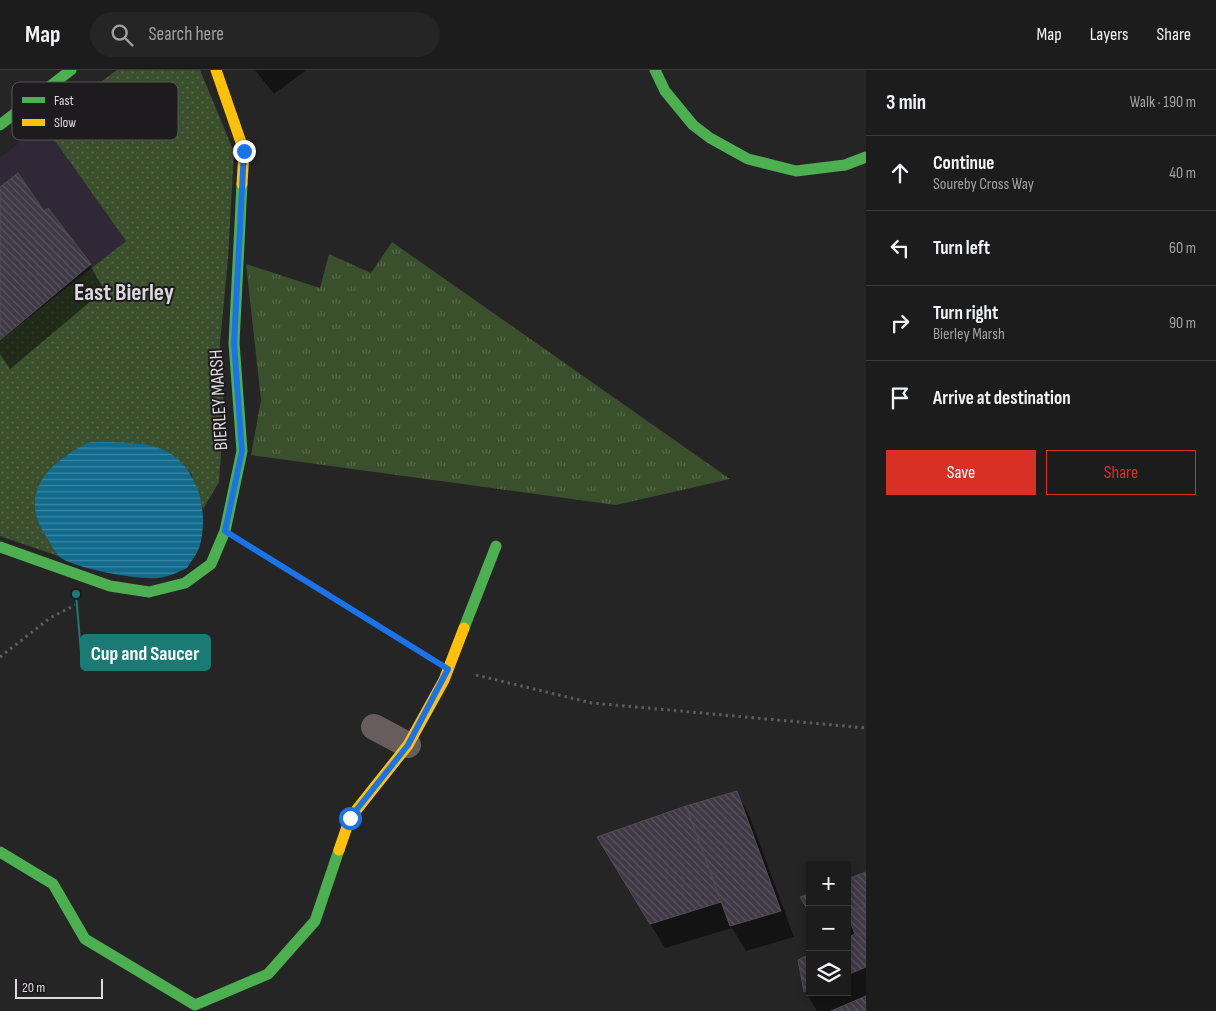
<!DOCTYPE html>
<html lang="en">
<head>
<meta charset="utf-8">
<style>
	:root { --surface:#1c1c1c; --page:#252525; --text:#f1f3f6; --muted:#a0a1a3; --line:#3a3a3b; --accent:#d93025 }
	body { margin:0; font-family:"Sofia Sans Condensed",sans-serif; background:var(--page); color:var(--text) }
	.controls { position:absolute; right:15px; bottom:15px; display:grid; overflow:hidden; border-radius:0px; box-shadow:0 2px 8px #0003 }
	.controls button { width:45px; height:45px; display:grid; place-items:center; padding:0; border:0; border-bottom:1px solid var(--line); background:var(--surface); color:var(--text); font:25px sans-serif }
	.scale { position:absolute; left:15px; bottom:12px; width:88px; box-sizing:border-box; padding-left:5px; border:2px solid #dcdadc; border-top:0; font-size:14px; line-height:18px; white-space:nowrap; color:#dcdadc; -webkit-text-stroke:4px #1d1b1e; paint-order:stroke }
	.stop { position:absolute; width:15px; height:15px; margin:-11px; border:4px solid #1a73e8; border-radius:50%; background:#fff }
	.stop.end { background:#1a73e8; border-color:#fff; box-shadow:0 1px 5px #0008 }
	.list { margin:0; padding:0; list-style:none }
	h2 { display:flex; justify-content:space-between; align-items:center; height:65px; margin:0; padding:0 20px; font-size:21px }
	h2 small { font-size:16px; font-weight:400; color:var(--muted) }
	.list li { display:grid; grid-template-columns:32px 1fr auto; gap:15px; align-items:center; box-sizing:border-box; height:75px; padding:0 20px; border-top:1px solid var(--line) }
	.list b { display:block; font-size:19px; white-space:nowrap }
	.list p { margin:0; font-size:16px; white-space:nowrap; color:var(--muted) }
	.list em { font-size:16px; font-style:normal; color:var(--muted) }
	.actions { display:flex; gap:10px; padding:15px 20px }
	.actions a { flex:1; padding:11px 0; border:1px solid var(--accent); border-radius:0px; text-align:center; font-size:18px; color:var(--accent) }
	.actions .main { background:var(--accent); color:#fff }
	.icon { flex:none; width:28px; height:28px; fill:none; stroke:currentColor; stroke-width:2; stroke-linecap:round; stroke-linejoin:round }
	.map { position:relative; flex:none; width:866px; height:941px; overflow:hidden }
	header { display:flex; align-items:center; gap:30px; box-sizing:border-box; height:70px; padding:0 25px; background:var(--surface); border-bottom:1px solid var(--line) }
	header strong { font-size:24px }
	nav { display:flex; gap:28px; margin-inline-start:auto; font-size:18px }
	.search { width:350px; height:45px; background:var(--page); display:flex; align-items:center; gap:12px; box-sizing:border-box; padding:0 18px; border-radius:28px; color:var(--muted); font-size:19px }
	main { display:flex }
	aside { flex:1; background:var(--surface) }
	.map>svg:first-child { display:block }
</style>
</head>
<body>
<header>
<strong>Map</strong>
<div class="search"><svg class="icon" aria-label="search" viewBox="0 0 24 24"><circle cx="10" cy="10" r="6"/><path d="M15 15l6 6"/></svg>Search here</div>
<nav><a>Map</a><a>Layers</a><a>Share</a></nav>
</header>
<main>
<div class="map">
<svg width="866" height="941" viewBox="0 0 866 941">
	<defs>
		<pattern id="grass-tufts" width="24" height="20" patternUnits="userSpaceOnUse" patternTransform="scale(1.25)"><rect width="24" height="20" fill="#3a4f2b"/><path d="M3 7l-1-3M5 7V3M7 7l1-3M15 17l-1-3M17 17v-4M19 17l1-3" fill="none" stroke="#566849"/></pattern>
		<pattern id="park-dots" width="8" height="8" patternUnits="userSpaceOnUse" patternTransform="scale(1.25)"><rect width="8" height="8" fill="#3a4f2b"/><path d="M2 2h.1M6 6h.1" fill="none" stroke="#566849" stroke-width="1.8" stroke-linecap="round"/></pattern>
		<pattern id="water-rules" width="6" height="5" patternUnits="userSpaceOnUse" patternTransform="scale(1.25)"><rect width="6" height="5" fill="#116b8d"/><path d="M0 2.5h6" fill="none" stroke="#3e86a2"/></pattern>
		<pattern id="building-back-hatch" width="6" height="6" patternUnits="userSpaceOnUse" patternTransform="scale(1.25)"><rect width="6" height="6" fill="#3f3946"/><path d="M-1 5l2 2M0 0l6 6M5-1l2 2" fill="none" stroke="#5a5560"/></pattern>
	</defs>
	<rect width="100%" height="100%" fill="#262526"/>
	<polygon fill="#302836" points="43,54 126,171 0,270 0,88"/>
	<polygon fill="url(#grass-tufts)" points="392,172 730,409 616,435 251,385 261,330 246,194 320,218 329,184 371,203"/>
	<polygon fill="url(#park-dots)" points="117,0 200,0 234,82 228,189 220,273 224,342 219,412 203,439 191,403 61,487 0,466 0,270 126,171 43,54"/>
	<path fill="url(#water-rules)" d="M90,372C112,372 147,371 166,381C198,398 209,441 200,475C198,483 191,491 187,498C178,502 168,507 158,508C138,510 78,499 61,488C55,484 50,472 46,466C16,422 52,390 90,372Z"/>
	<g fill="#0007">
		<polygon points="255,0 306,0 274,24"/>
		<polygon points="0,118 44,143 48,140 90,195 104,220 10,299 0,284"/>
		<polygon points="736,722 750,747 794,867 746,881 732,858 665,878 613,793 686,737"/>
		<polygon points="866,803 866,941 817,941 805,921 810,886 810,922 847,922 847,810"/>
	</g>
	<g fill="url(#building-back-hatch)" stroke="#4e4d4f">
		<polygon points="18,103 44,141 48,138 91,194 0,270 0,117"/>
		<polygon points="737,721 781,841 730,856 686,736"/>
		<polygon points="686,736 721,832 650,854 597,767"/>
		<polygon points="866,802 866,836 847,843 847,809"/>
		<polygon points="810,823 810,844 800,827"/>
		<polygon points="866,836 866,897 847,905 847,868 855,864 847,843"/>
		<polygon points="810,884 810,919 804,922 798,890"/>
		<polygon points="866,926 866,941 831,941"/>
	</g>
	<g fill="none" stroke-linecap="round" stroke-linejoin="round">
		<g stroke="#625b5c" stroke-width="3" stroke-dasharray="2.5 4" stroke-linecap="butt">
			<polyline points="249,476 425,584"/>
			<polyline points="0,587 50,548 75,535"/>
			<polyline points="476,605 592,633 866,658"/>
		</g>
		<polyline stroke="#675d5d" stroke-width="26" points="374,657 408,675"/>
		<g stroke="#4caf50" stroke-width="11">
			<polyline points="655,0 665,21 693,55 710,68 748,89 796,101 845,95 866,87"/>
			<polyline points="0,55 71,0"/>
			<polyline points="0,477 110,516 149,522 185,513 211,494 225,461 242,381 234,273 242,114"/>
			<polyline points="464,558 496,476"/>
			<polyline points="0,782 53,814 85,869 195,935 268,904 315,851 339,780"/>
		</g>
		<g stroke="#ffc107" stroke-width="11">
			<polyline points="216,0 244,81 242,114"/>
			<polyline points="339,780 350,748 408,675 444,610 464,558"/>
		</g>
	</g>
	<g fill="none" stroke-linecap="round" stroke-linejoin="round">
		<polyline stroke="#1a73e8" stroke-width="6" points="244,81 234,273 242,381 225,461 448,599 408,675 350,748"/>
	</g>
	<g text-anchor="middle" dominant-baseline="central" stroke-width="4" stroke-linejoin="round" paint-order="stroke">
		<g font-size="19" fill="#dcdadc" stroke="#1d1b1e">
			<text transform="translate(219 330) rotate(-93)">BIERLEY MARSH</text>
		</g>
		<g font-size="24" font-weight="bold" fill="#dcd9dd" stroke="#1d1b1e">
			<text x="124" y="222">East Bierley</text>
		</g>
	</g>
	<rect x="12" y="12" width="166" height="58" rx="8" fill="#1d1b1e" stroke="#565457" stroke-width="1"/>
	<rect x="22" y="27" width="23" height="6" fill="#4caf50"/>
	<rect x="22" y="49" width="23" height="7" fill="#ffc107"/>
	<g font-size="14" fill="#dcdadc">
		<text x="54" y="35">Fast</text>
		<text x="54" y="57">Slow</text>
	</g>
	<path fill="none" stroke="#197b74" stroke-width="2" d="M76 524L81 583"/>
	<circle fill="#197b74" stroke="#1d1b1e" stroke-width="2" cx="76" cy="524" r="5"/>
	<rect fill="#197b74" stroke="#197b74" stroke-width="2" x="81" y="565" width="129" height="35" rx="5"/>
	<g font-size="20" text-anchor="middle" font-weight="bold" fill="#fff">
		<text x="145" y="590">Cup and Saucer</text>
	</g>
</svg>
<div class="controls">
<button>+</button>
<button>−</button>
<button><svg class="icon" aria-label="layers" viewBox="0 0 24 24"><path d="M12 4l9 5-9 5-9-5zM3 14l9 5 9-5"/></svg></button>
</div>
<div class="scale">20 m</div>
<div class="stop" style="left:350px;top:748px"></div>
<div class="stop end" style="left:244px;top:81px"></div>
</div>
<aside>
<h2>3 min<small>Walk · 190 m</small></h2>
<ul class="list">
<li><svg class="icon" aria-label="ahead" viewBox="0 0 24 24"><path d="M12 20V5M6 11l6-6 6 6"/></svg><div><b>Continue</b><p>Soureby Cross Way</p></div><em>40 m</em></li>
<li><svg class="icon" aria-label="left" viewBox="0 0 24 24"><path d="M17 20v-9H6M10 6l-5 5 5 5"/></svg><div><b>Turn left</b></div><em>60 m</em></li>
<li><svg class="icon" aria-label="right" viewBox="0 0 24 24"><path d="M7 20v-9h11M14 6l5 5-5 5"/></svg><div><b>Turn right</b><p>Bierley Marsh</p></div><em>90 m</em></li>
<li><svg class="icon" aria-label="arrive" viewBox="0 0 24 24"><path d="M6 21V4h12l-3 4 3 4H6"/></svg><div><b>Arrive at destination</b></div></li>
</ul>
<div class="actions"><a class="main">Save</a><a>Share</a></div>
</aside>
</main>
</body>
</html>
